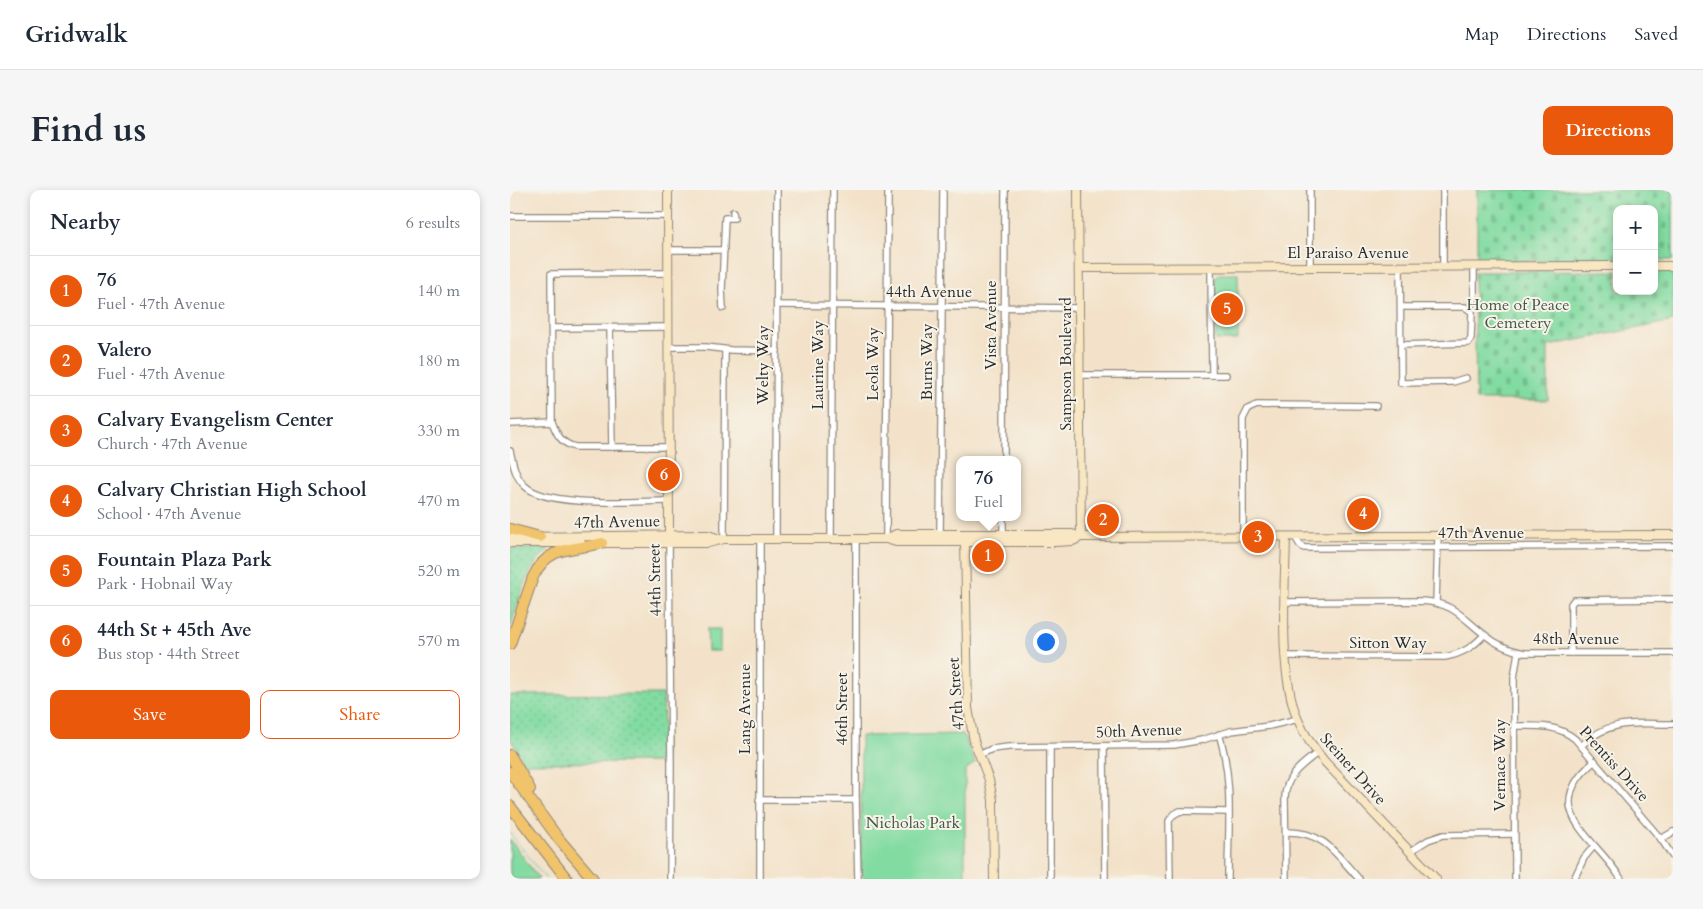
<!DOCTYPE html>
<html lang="en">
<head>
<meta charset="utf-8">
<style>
	:root { --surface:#fff; --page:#f6f6f7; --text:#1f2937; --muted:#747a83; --line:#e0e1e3; --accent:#ea580c }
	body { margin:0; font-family:Cardo,serif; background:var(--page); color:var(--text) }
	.controls { position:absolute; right:15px; top:15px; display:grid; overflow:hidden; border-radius:10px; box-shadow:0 2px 8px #0003 }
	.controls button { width:45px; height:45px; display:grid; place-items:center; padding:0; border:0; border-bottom:1px solid var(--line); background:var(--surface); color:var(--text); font:25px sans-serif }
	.you { position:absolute; left:535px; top:451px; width:18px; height:18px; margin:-12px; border:4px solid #fff; border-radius:50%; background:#1a73e8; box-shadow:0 0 0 8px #1a73e833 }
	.badge { display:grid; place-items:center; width:32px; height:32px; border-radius:50%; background:var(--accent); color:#fff; font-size:16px; font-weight:700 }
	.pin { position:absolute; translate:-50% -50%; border:2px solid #fff; box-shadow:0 1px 5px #0006 }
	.popup { position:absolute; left:446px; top:266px; width:65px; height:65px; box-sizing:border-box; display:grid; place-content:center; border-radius:10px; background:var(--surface); filter:drop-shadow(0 1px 4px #0005); font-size:16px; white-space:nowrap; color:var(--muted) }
	.popup b { font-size:19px; color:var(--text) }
	.popup::after { content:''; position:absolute; left:50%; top:100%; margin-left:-10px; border:10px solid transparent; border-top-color:var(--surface) }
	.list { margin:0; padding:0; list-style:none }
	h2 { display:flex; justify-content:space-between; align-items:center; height:65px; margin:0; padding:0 20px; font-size:21px }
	h2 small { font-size:16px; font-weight:400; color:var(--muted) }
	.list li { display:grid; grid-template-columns:32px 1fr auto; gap:15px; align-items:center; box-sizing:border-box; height:70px; padding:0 20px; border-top:1px solid var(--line) }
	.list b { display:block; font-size:19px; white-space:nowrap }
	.list p { margin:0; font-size:16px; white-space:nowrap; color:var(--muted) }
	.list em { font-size:16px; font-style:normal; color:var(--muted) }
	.actions { display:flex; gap:10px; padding:15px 20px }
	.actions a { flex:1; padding:11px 0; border:1px solid var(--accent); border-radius:10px; text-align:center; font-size:18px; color:var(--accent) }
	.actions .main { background:var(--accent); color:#fff }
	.map { position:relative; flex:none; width:1163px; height:689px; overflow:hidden; border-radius:10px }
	header { display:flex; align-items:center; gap:30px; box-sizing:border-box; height:70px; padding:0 25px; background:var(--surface); border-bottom:1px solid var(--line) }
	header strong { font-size:24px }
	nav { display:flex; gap:28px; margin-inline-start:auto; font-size:18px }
	.intro { display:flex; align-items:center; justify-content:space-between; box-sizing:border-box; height:120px; padding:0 30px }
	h1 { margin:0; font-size:35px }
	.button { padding:12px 22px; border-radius:10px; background:var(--accent); color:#fff; font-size:18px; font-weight:700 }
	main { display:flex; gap:30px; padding:0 30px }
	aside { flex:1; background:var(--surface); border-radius:10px; box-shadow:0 2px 8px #0003 }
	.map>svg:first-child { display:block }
</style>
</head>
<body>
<header>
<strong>Gridwalk</strong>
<nav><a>Map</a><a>Directions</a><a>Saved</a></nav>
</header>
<div class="intro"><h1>Find us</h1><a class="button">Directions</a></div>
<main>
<aside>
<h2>Nearby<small>6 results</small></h2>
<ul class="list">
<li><span class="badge">1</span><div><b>76</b><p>Fuel · 47th Avenue</p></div><em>140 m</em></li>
<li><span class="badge">2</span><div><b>Valero</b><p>Fuel · 47th Avenue</p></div><em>180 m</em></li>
<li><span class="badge">3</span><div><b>Calvary Evangelism Center</b><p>Church · 47th Avenue</p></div><em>330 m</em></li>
<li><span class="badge">4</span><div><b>Calvary Christian High School</b><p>School · 47th Avenue</p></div><em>470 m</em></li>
<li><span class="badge">5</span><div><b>Fountain Plaza Park</b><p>Park · Hobnail Way</p></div><em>520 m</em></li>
<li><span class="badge">6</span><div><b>44th St + 45th Ave</b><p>Bus stop · 44th Street</p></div><em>570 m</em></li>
</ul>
<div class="actions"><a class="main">Save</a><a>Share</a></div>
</aside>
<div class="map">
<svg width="1163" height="689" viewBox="0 0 1163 689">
	<defs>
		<pattern id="grass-dots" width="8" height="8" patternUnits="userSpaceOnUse" patternTransform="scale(1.25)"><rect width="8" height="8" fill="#82dba1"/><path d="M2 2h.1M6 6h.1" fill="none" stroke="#70bc8b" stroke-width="1.8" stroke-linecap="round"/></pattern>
		<pattern id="cemetery-stones" width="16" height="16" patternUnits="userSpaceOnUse" patternTransform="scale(1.25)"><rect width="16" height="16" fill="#82dba1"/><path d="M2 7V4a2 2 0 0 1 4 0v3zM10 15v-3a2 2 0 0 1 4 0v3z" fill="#70bc8b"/></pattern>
	</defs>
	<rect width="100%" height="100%" fill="#f7f3e8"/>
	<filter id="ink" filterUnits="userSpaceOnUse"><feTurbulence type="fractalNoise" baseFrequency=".02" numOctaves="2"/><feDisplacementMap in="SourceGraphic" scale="10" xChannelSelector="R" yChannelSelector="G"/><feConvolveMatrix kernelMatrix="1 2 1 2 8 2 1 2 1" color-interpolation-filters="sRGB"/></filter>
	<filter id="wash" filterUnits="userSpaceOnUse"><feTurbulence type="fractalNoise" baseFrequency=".0096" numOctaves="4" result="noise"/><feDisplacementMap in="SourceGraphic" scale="20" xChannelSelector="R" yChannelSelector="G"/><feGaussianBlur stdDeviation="1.12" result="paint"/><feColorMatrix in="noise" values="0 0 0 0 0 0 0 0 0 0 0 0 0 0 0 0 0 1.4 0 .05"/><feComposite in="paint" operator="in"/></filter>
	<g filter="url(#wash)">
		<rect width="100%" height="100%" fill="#f3e2c9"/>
		<g fill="url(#grass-dots)" stroke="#568366">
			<path d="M38,358V361C16,375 8,416 0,439V359Z"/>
			<polygon points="153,504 155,572 14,573 0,548 0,505"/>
		</g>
		<g fill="url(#cemetery-stones)" stroke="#568366">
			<polygon points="967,0 1163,0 1163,70 1144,70 1144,19 1107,19 1107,70 967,71"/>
			<polygon points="1144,80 1163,80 1163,131 1038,156 1038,210 966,210 964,82 1107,81 1107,101 1144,101"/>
		</g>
		<g fill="#82dba1" stroke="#568366">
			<polygon points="709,84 728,84 728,150 706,150 705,88"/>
			<polygon points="197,439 210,439 210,461 198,461"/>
			<polygon points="453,544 465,573 455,580 455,689 356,689 351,685 351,546"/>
			<polygon points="0,649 29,689 0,689"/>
		</g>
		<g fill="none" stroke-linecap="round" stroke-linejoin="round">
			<polyline stroke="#5ac0d7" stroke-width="1" points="0,643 36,689"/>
		</g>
	</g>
	<g filter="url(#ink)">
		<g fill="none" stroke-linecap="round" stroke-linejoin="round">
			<defs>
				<g id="street">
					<polyline points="800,0 800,77"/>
					<polyline points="933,0 933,76"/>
					<polyline points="0,26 158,26"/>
					<polyline points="158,60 214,60"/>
					<polyline points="890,76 891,193 943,192 956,188"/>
					<polyline points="701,78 702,185"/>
					<path d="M159,83L41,84L42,232C47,245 51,253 65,257H159"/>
					<polyline points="268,115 569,118"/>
					<polyline points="891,117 955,117 962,122 961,148 958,153 891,155"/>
					<polyline points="213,118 212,100 215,28 224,28 223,22"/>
					<polyline points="959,119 964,109 964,77"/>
					<polyline points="100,137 102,257"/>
					<polyline points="42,138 159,137"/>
					<polyline points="158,157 196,157 221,160 267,161"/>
					<polyline points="569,185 716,185"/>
					<polyline points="0,234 42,232"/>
					<path d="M0,261C3,273 5,287 15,296C38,318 126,311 159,311"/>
					<polyline points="494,270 495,0"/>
					<polyline points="430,344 433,0"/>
					<polyline points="493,344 493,327"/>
					<polyline points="733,347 733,229 738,219 747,215 866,216"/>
					<polyline points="785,347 790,355 794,358 1163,356"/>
					<polyline points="214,349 215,160"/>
					<polyline points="266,349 267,0"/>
					<polyline points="321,349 323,0"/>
					<polyline points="346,349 346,610 348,689"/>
					<polyline points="376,349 378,0"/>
					<polyline points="159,350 161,577 160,689"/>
					<polyline points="250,350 250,689"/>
					<path d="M775,412L911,411C945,413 951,427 975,445C987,455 999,460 1014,463H1163"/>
					<polyline points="926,413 928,346"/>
					<polyline points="1061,463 1061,414 1064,410 1163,409"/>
					<path d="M776,466L935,467C952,464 963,457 974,445"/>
					<path d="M1004,536C1026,536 1047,534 1065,549L1151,649L1163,667"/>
					<path d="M709,544C724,591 718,641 718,689"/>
					<path d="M1072,555C1101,528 1126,534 1163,534"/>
					<polyline points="594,556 595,689"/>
					<polyline points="469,565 482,559 499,557 664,555 692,550 721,541 759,536 788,529"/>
					<path d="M1085,571C1026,620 1086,647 1111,689"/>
					<polyline points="249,610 346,610"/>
					<path d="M776,642C814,641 826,664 849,689"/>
					<polyline points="1151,649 1163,642"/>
					<polyline points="901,661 918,650 933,645 1004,644"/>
					<polyline points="540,689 540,557"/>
					<polyline points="660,689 659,631 663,625 670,621 718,622"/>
					<path d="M776,689L775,607C776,585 792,575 807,563"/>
					<polyline points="1005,689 1004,488 1008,462"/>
					<polyline points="1064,689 1074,668 1084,656"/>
				</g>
				<g id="secondary">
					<polyline points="158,0 159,345"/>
					<polyline points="568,0 571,347"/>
					<polyline points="1144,76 1163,76"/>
					<polyline points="569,78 1107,76"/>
					<polyline points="0,347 198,345 210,349"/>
					<path d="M776,347C775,400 768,482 788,530C795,546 804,559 815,572L926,689"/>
					<polyline points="376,349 386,344 562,344 571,347 1163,345"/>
					<polyline points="455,349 458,518 464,551 479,590 483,610 484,689"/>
					<polyline points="0,353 71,353"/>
					<polyline points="87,353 198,353 214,349 376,349 386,352 545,352 563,351 571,347"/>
				</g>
				<g id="highway">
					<polyline points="0,339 30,347"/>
					<path d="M0,454L23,387C39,354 62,361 92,353"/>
					<polyline points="0,565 20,599"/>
					<polyline points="0,582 48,648 83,689"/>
					<polyline points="0,616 57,689"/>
				</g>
			</defs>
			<use href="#street" stroke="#8f867a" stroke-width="8"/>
			<use href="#secondary" stroke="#8f867a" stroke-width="10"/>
			<use href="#highway" stroke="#8f867a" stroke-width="12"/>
			<use href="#street" stroke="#fff" stroke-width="5.5"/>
			<use href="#secondary" stroke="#f9e7c3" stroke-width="8"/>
			<use href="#highway" stroke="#f1c36a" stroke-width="10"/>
		</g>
	</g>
	<g text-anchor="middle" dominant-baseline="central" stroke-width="4" stroke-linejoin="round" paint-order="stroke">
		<g font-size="16" fill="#2b2b2b" stroke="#f7f3e8">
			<text x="838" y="63">El Paraiso Avenue</text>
			<text x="419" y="102">44th Avenue</text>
			<text transform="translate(481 135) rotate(-90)">Vista Avenue</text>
			<text transform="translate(417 172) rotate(-90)">Burns Way</text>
			<text transform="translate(363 174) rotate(-90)">Leola Way</text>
			<text transform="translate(556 174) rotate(-90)">Sampson Boulevard</text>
			<text transform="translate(253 175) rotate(-90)">Welty Way</text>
			<text transform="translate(308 175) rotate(-90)">Laurine Way</text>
			<text transform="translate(107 332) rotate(-1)">47th Avenue</text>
			<text x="971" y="343">47th Avenue</text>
			<text transform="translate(145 390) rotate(-91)">44th Street</text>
			<text x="1066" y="449">48th Avenue</text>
			<text x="878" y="453">Sitton Way</text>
			<text transform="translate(446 504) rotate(-94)">47th Street</text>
			<text transform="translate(235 519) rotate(-90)">Lang Avenue</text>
			<text transform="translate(332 519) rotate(-90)">46th Street</text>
			<text transform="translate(629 541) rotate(-2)">50th Avenue</text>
			<text transform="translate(1104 574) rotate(48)">Prentiss Drive</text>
			<text transform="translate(990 575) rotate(-90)">Vernace Way</text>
			<text transform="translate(843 579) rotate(48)">Steiner Drive</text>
		</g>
		<g font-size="16" fill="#415748" stroke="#f7f3e8">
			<text x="1008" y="115">Home of Peace<tspan x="1008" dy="18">Cemetery</tspan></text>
			<text x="403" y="633">Nicholas Park</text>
		</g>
	</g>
</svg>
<div class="controls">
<button>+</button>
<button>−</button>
</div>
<div class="you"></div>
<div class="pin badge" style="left:478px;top:366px">1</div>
<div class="popup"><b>76</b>Fuel</div>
<div class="pin badge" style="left:593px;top:330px">2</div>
<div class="pin badge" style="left:748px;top:347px">3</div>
<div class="pin badge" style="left:853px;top:324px">4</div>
<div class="pin badge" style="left:717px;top:119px">5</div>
<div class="pin badge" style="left:154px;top:285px">6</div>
</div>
</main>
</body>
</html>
